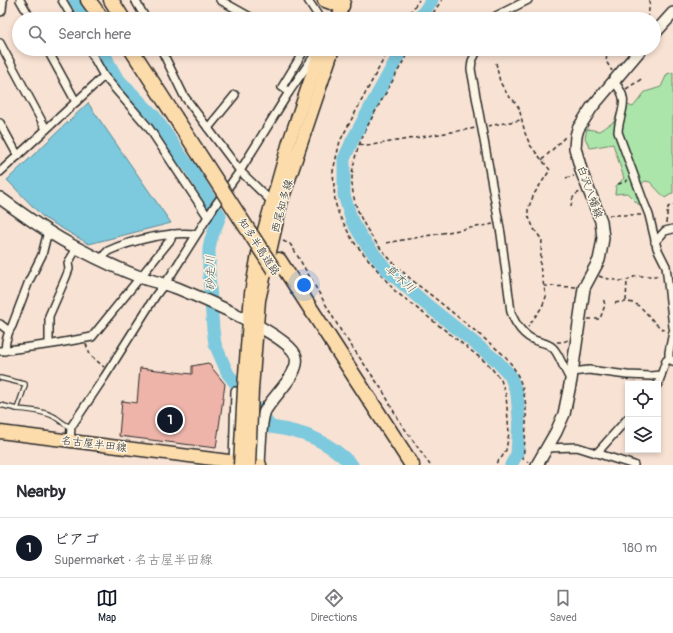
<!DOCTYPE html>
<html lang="en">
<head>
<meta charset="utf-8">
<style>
	:root { --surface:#fff; --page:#f2f2f3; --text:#2b2b33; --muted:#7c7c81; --line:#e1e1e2; --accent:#111827 }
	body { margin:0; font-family:Pangolin,"Klee One",sans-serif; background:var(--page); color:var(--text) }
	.controls { position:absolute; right:12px; bottom:12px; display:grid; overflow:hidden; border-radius:0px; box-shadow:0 2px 6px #0003 }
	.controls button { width:36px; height:36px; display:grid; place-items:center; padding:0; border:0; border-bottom:1px solid var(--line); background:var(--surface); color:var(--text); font:20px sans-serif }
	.you { position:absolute; left:304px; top:285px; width:14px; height:14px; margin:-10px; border:3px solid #fff; border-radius:50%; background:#1a73e8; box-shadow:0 0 0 6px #1a73e833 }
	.badge { display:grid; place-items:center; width:26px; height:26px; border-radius:50%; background:var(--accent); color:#fff; font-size:13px; font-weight:700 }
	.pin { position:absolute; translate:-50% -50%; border:2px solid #fff; box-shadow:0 1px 4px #0006 }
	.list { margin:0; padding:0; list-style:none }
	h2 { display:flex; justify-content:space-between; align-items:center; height:52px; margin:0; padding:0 16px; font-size:17px }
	h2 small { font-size:13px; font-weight:400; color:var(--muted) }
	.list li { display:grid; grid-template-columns:26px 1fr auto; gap:12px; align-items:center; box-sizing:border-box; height:60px; padding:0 16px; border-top:1px solid var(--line) }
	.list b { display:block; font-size:15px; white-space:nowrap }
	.list p { margin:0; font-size:13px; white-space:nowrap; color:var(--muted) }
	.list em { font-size:13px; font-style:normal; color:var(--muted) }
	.icon { flex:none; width:22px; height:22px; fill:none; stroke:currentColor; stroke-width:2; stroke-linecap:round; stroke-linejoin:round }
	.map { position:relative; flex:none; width:673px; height:465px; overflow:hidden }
	.search { position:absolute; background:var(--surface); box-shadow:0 2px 6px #0003; left:12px; right:12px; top:12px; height:44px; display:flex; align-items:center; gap:10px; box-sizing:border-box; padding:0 14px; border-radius:22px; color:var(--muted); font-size:15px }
	.sheet { height:112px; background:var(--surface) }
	nav { display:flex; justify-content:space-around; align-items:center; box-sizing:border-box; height:56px; border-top:1px solid var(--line); background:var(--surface); font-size:11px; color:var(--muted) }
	nav a { display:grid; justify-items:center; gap:2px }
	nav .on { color:var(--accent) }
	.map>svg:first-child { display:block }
</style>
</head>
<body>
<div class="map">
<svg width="673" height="465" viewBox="0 0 673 465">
	<rect width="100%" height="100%" fill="#f8e2d3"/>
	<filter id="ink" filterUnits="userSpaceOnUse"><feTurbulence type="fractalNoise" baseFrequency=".025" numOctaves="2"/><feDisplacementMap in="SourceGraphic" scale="8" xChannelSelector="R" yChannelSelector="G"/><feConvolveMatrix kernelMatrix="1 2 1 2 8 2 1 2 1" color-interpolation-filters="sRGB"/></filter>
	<g filter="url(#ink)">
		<polygon fill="#abe5aa" stroke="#6b886a" points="673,72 673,193 665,198 650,182 645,181 636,189 645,211 627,193 615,194 616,186 624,178 613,144 590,148 585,138 587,129 599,131 614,122 621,103 633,107 645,92 661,87 667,74"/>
		<polygon fill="#7dc9dd" stroke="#5c8a96" points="88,103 171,223 89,244 44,218 7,180"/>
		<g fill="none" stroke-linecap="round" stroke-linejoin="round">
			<g stroke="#7dc9dd" stroke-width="13">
				<polyline points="75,0 88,19"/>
				<polyline points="419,19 432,0"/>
				<path d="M103,49L109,64L117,78L155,117L181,156L191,169L220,216L211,239L209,249V273L213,329L215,344L228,374L271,427C305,432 327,440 352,465"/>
				<polyline points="402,49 353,139 344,159 344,195 352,221 364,241 386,269 426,304 496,360 510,375 517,394 519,419 517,454 511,465"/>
			</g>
		</g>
		<polygon fill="#eeb4a9" stroke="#2b2b2b" points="208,363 225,384 216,448 119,436 122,401 137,403 140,368 192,374 192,366"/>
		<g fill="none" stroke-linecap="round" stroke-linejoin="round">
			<defs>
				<g id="lane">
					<polyline points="0,378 25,384 25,386 17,409 0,405"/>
					<path d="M17,409C29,410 44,411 55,417C61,421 64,425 71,427"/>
				</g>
				<g id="street">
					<polyline points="20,0 31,19"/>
					<polyline points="62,0 73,19"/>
					<polyline points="135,0 146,19"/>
					<polyline points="220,0 254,19"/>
					<polyline points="308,0 317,14 318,19"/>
					<polyline points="493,19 496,16 528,0"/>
					<polyline points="0,43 46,129"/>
					<polyline points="47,49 76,102"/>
					<polyline points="89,49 104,76 149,128 208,217"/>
					<polyline points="161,49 184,96 240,171 272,202"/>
					<path d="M478,49L472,61L471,69L501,234L511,312C515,324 524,337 537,341C543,343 548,343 553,348C560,355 564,371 571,380"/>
					<path d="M614,82C632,101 619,112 618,132L643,200L649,215L657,248L666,266L673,327"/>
					<polyline points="289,92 282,87 305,49"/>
					<polyline points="0,123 18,156"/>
					<polyline points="208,128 235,95"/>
					<polyline points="0,172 104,76"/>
					<polyline points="655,242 665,231 673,229"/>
					<path d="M102,261L105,254L108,251C132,240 170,231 196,234"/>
					<polyline points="0,324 9,331"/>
					<polyline points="673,332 669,352 669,359 673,361"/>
					<polyline points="49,344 49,316 66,277 69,269 68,263 77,248"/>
					<polyline points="0,351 53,344 92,337 171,239 172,234"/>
					<polyline points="5,351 6,341 9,331 12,326 29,281 42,255 48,231"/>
					<polyline points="572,372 589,370 627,375 651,376 661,375"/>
					<polyline points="658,384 666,361 669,359"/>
					<polyline points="70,441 71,427 105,376 156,295 171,275 216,204 240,171 289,92 314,56"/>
					<polyline points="546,448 577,447 634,465"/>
					<polyline points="597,453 628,418"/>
					<polyline points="233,465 235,391"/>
				</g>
				<g id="secondary">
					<polyline points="0,10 1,0"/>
					<polyline points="654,34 673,13"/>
					<path d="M0,198C25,216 51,235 79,249C98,259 119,269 140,277C152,281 165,284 177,288C199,297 292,336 296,357C300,374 273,396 265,411C260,422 260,451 259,465"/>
					<polyline points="537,465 556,432 564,414 571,380 584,288 599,260 601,250 603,238 601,221 582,173 575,148 576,136 578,129 592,107 641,49"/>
				</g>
				<g id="primary">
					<polyline points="338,19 344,0"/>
					<polyline points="244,388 251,293 259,248 289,142 321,49"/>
					<polyline points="252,389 259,300 281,203 333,49"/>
					<polyline points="0,432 260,465"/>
				</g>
				<g id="highway">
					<polyline points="88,0 102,19"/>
					<polyline points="111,0 123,19"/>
					<polyline points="325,0 342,6"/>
					<polyline points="131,49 175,117"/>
					<polyline points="279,260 412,465"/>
				</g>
			</defs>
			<use href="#lane" stroke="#2b2b2b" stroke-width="6"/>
			<use href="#street" stroke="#2b2b2b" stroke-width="10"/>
			<use href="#secondary" stroke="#2b2b2b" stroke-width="14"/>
			<use href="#primary" stroke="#2b2b2b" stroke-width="15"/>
			<use href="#highway" stroke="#2b2b2b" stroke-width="17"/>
			<g stroke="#2b2b2b" stroke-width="1.5" stroke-dasharray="4 3" stroke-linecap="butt">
				<polyline points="406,19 419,0"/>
				<polyline points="429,19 442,0"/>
				<polyline points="648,19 650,0"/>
				<polyline points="389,49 340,141 333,171 335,202 339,215 353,241 395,291 488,364 501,380 506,395 509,433 506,450 502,457 494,465"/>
				<path d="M410,49C400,67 390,86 379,105C369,123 358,142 354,163C344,205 373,244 402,271C414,283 429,293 442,304C463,321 484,338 505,356C532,388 527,420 523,459L528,462"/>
				<polyline points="608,49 606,61 612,71"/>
				<polyline points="496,63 500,82 509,97 512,98 519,108 525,133 530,145 550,170 534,194 528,209 528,215 534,229 542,240 540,266 546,297 542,307 528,327"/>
				<polyline points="626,89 643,78"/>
				<polyline points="488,126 521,120"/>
				<polyline points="360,144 366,146 476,128"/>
				<polyline points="542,160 566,136"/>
				<polyline points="566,178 574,176"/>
				<polyline points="618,184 626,182 628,179"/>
				<path d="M571,207C572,199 573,194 581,192"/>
				<polyline points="609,215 643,215"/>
				<polyline points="666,223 668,207 673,205"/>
				<polyline points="283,241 290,244 293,248 341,331 383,391 398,419 430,465"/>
				<polyline points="386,243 493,224"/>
				<polyline points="599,276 604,278 620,281 627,280 636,276 660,276"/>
				<polyline points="544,286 576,287"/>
				<polyline points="626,301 627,280"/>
				<path d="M615,303C637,299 641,307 654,322C658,326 663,329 667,332"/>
				<polyline points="588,319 600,319 605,305 603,298"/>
				<polyline points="557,342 563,342 568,340"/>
				<polyline points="86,344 90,355 104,367"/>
			</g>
			<use href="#lane" stroke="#fcf5e5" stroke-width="3.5"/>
			<use href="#street" stroke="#fcf5e5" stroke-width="7"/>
			<use href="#secondary" stroke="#fcf5e5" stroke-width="11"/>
			<use href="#primary" stroke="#fddcac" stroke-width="12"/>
			<use href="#highway" stroke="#fddcac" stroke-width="14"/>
			<defs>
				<g id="primary-bridge">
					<polyline points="240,465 244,388"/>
					<polyline points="249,465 252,389"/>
				</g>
				<polyline id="highway-bridge" points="175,117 274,270"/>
			</defs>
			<use href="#primary-bridge" stroke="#2b2b2b" stroke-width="15" stroke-linecap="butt"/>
			<use href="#highway-bridge" stroke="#2b2b2b" stroke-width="17" stroke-linecap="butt"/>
			<use href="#primary-bridge" stroke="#fddcac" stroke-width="12"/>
			<use href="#highway-bridge" stroke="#fddcac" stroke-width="14"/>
		</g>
	</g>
	<g text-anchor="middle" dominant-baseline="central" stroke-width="3" stroke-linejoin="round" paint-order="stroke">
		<g font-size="11" fill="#2b2b2b" stroke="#fcf5e5">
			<text transform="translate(590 192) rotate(70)">白沢八幡線</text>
			<text transform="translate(282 206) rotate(-75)">西尾知多線</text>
			<text transform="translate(259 247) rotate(57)">知多半島道路</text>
			<text transform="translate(94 444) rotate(7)">名古屋半田線</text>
		</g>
		<g font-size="12" font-style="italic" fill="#445a60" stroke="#fcf5e5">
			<text transform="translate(211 273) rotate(-91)">砂走川</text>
			<text transform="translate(400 279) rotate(42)">草木川</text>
		</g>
	</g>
</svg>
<div class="controls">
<button><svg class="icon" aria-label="locate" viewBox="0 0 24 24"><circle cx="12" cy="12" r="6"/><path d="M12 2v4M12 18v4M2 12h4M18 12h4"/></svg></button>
<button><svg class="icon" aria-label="layers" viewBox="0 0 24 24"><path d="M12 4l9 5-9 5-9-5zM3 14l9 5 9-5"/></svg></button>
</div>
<div class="you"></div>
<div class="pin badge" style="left:170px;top:420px">1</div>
<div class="search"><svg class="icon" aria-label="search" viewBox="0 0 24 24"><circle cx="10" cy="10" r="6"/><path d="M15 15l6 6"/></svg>Search here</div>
</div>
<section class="sheet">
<h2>Nearby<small></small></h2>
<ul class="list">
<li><span class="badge">1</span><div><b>ピアゴ</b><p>Supermarket · 名古屋半田線</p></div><em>180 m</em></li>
</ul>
</section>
<nav>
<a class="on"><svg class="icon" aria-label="map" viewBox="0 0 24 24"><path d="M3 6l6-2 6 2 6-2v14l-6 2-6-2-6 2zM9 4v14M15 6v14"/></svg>Map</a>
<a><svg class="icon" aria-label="directions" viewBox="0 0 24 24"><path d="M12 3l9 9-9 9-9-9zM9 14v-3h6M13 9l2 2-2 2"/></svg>Directions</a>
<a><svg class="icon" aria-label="saved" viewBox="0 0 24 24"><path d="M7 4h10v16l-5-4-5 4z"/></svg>Saved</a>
</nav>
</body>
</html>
